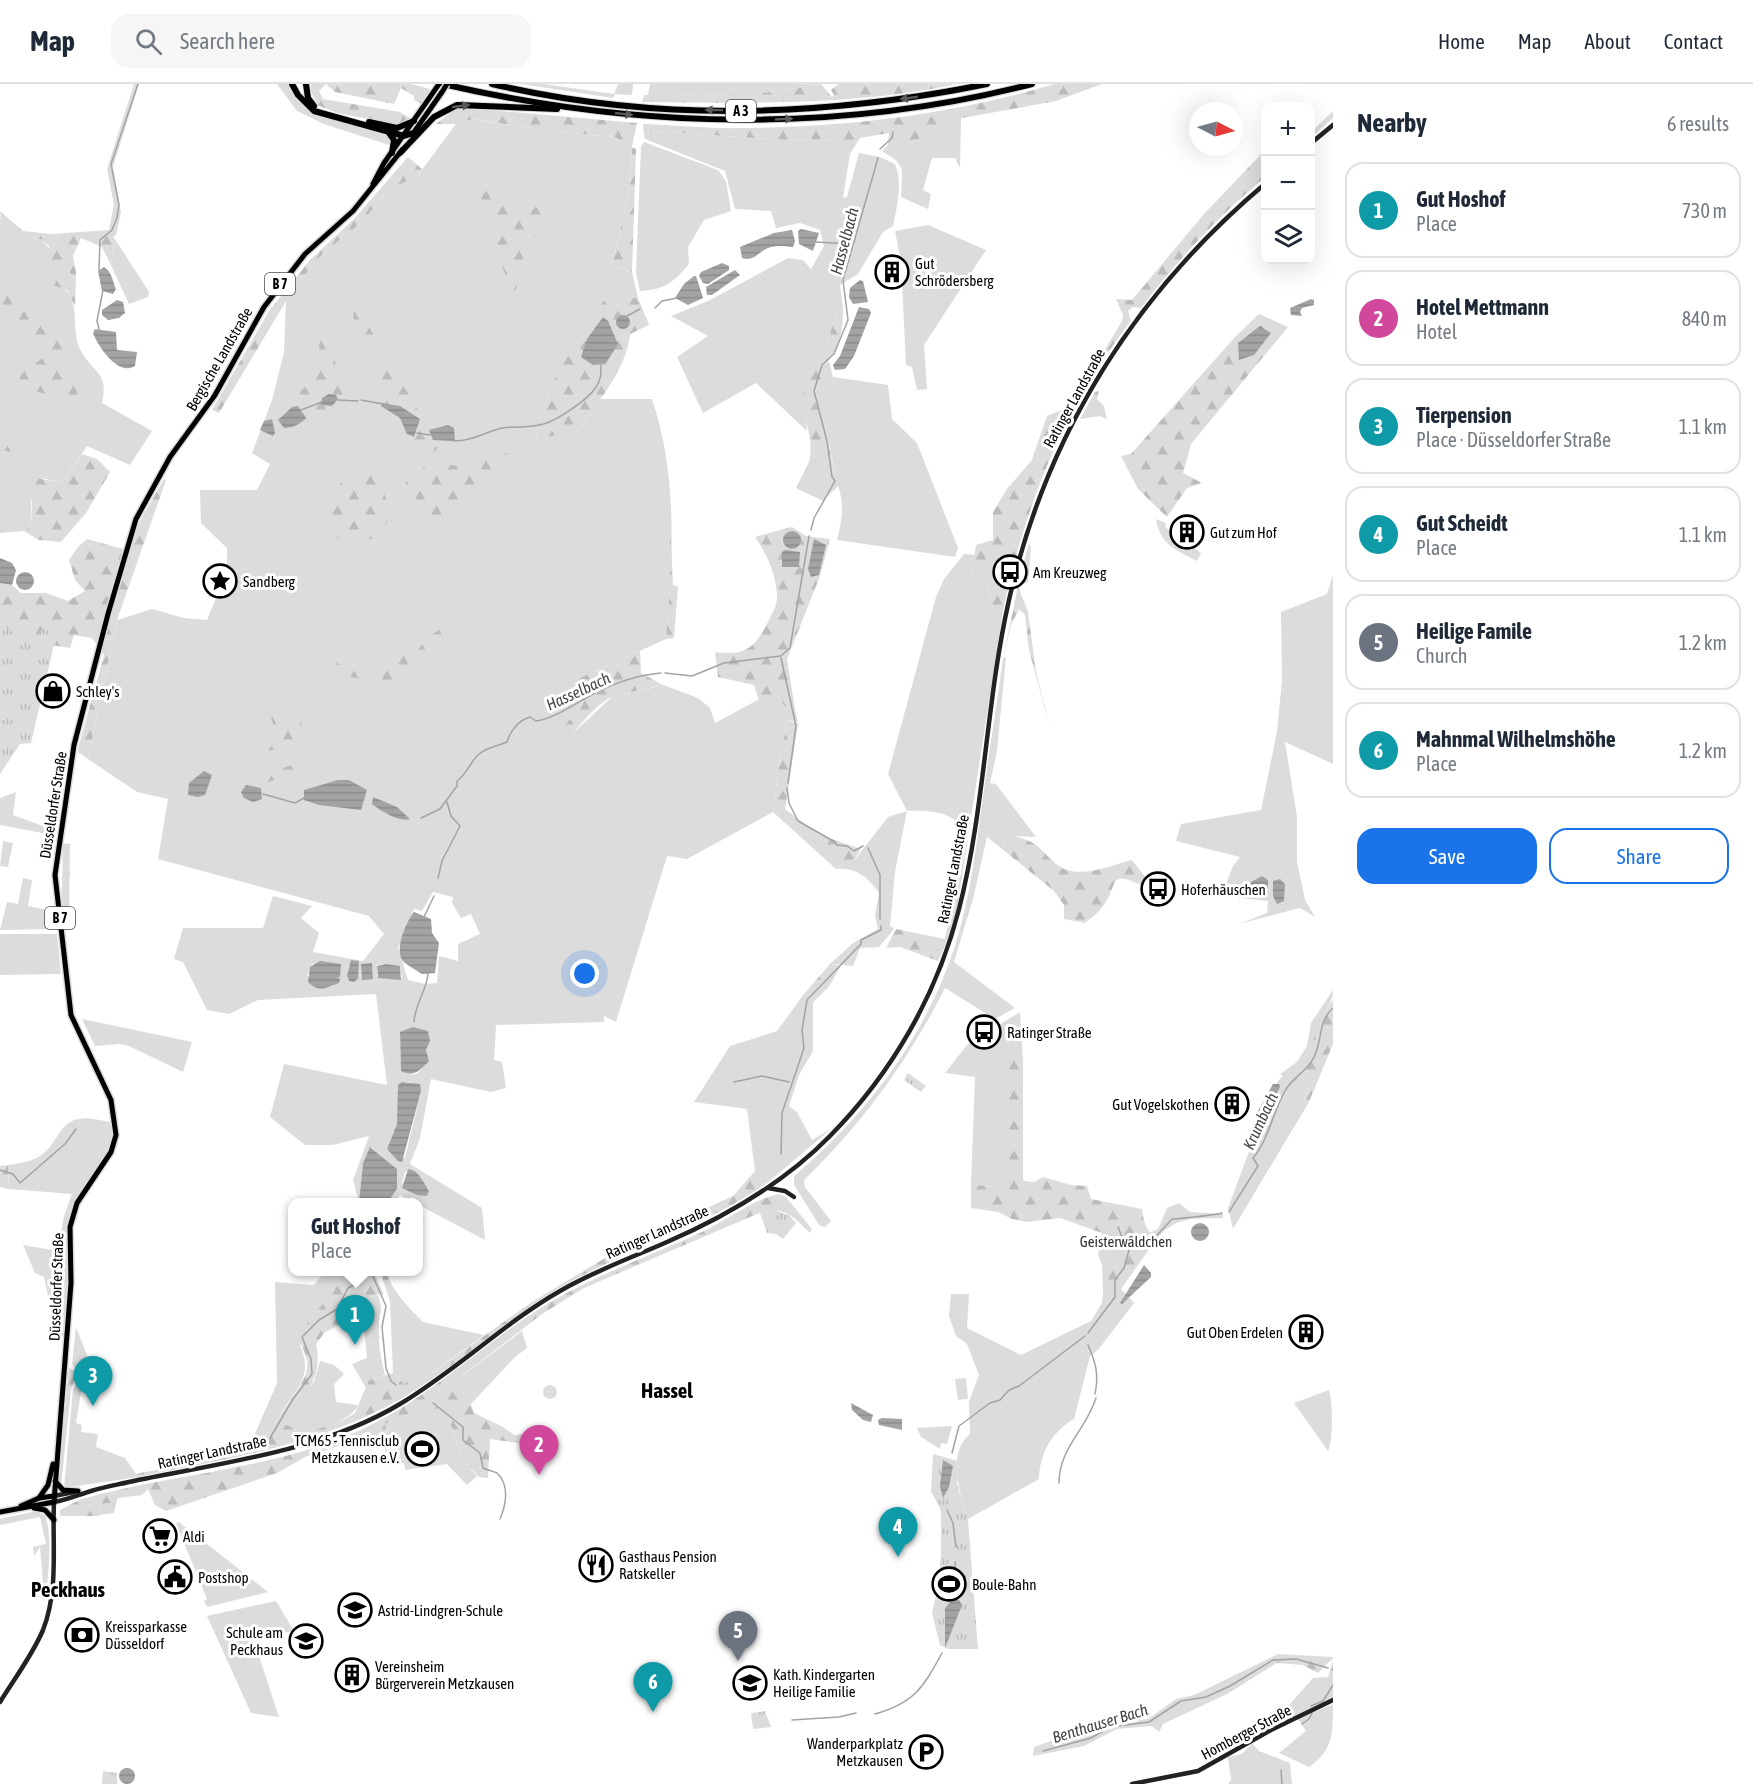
<!DOCTYPE html>
<html lang="en">
<head>
<meta charset="utf-8">
<style>
	:root { --surface:#fff; --page:#f6f6f7; --text:#1f2937; --muted:#747a83; --line:#e0e1e3; --accent:#1a73e8 }
	body { margin:0; font-family:"Asap Condensed",sans-serif; background:var(--page); color:var(--text) }
	.controls { position:absolute; right:18px; top:18px; display:grid; overflow:hidden; border-radius:12px; box-shadow:0 6px 24px #0002 }
	.controls button { width:54px; height:54px; display:grid; place-items:center; padding:0; border:0; border-bottom:2px solid var(--line); background:var(--surface); color:var(--text); font:30px sans-serif }
	.compass { position:absolute; left:1189px; top:18px; width:54px; height:54px; border-radius:50%; background:var(--surface); box-shadow:0 6px 24px #0002; rotate:96deg }
	.you { position:absolute; left:585px; top:890px; width:21px; height:21px; margin:-15px; border:4px solid #fff; border-radius:50%; background:#1a73e8; box-shadow:0 0 0 9px #1a73e833 }
	.badge { display:grid; place-items:center; width:39px; height:39px; border-radius:50%; background:var(--accent); color:#fff; font-size:20px; font-weight:700 }
	.pin { position:absolute; translate:-50% -50px; filter:drop-shadow(0 2px 3px #0008) }
	.pin::after { content:''; position:absolute; top:32px; width:21px; height:18px; background:inherit; clip-path:polygon(0 0,100% 0,50% 100%) }
	.popup { position:absolute; left:288px; top:1114px; width:135px; height:78px; box-sizing:border-box; display:grid; place-content:center; border-radius:12px; background:var(--surface); filter:drop-shadow(0 2px 4px #0005); font-size:20px; white-space:nowrap; color:var(--muted) }
	.popup b { font-size:22px; color:var(--text) }
	.popup::after { content:''; position:absolute; left:50%; top:100%; margin-left:-12px; border:12px solid transparent; border-top-color:var(--surface) }
	.list { margin:0; padding:0; list-style:none }
	h2 { display:flex; justify-content:space-between; align-items:center; height:78px; margin:0; padding:0 24px; font-size:26px }
	h2 small { font-size:20px; font-weight:400; color:var(--muted) }
	.list li { display:grid; grid-template-columns:39px 1fr auto; gap:18px; align-items:center; box-sizing:border-box; height:96px; margin:0 12px 12px; padding:0 12px; border:2px solid var(--line); border-radius:18px }
	.list b { display:block; font-size:22px; white-space:nowrap }
	.list p { margin:0; font-size:20px; white-space:nowrap; color:var(--muted) }
	.list em { font-size:20px; font-style:normal; color:var(--muted) }
	.actions { display:flex; gap:12px; padding:18px 24px }
	.actions a { flex:1; padding:14px 0; border:2px solid var(--accent); border-radius:18px; text-align:center; font-size:21px; color:var(--accent) }
	.actions .main { background:var(--accent); color:#fff }
	.icon { flex:none; width:33px; height:33px; fill:none; stroke:currentColor; stroke-width:2; stroke-linecap:round; stroke-linejoin:round }
	.map { position:relative; flex:none; width:1333px; height:1700px; overflow:hidden }
	header { display:flex; align-items:center; gap:36px; box-sizing:border-box; height:84px; padding:0 30px; background:var(--surface); border-bottom:2px solid var(--line) }
	header strong { font-size:28px }
	nav { display:flex; gap:33px; margin-inline-start:auto; font-size:21px }
	.search { width:420px; height:54px; background:var(--page); display:flex; align-items:center; gap:15px; box-sizing:border-box; padding:0 21px; border-radius:18px; color:var(--muted); font-size:22px }
	main { display:flex }
	aside { flex:1; background:var(--surface) }
	.map>svg:first-child { display:block }
</style>
</head>
<body>
<header>
<strong>Map</strong>
<div class="search"><svg class="icon" aria-label="search" viewBox="0 0 24 24"><circle cx="10" cy="10" r="6"/><path d="M15 15l6 6"/></svg>Search here</div>
<nav><a>Home</a><a>Map</a><a>About</a><a>Contact</a></nav>
</header>
<main>
<div class="map">
<svg width="1333" height="1700" viewBox="0 0 1333 1700">
	<defs>
		<pattern id="forest-firs" width="22" height="20" patternUnits="userSpaceOnUse" patternTransform="scale(1.5)"><rect width="22" height="20" fill="#dcdcdc"/><path d="M5 1l3.5 6h-7zM16 11l3.5 6h-7z" fill="#bbb"/></pattern>
		<pattern id="park-tufts" width="24" height="20" patternUnits="userSpaceOnUse" patternTransform="scale(1.5)"><rect width="24" height="20" fill="#dcdcdc"/><path d="M3 7l-1-3M5 7V3M7 7l1-3M15 17l-1-3M17 17v-4M19 17l1-3" fill="none" stroke="#bbb"/></pattern>
		<pattern id="water-rules" width="6" height="5" patternUnits="userSpaceOnUse" patternTransform="scale(1.5)"><rect width="6" height="5" fill="#a3a3a3"/><path d="M0 2.5h6" fill="none" stroke="#8b8b8b"/></pattern>
	</defs>
	<rect width="100%" height="100%" fill="#fff"/>
	<g fill="#dcdcdc" fill-rule="evenodd">
		<polygon points="134,0 139,0 113,83 121,129 116,151 112,153 109,146 114,121 107,85"/>
		<polygon points="277,0 288,0 305,22 385,51 391,55 392,62 324,40 297,27"/>
		<polygon points="521,0 544,0 614,10 618,0 633,0 632,11 615,10 613,14"/>
		<polygon points="650,0 821,0 758,10 648,11"/>
		<polygon points="1333,27 1333,34 1313,52 1311,48"/>
		<polygon points="961,33 960,84 955,74 932,74 923,106 931,110 928,125 901,113 902,85 896,76 882,67 913,59 940,38"/>
		<path d="M471,35L557,48L615,53L632,63L630,103L612,182L632,188L638,214L606,215C576,257 544,301 536,354L580,346L600,315H652C678,391 673,476 666,555L580,594L583,620L573,649L613,612L652,604L661,600L698,614L710,624L715,639L767,611L775,610L786,623L795,625L798,638L788,636L780,672L773,728L687,775L667,772L616,938L604,932V938L496,941L494,976L502,978L506,1004L491,1008L431,995L420,1054L410,1080L482,1124L485,1156L400,1111L394,1118H388L397,1105V1085L371,1063L363,1079L359,1118H355L358,1114L353,1096L369,1052L333,1061H305L270,1033L284,980L387,1001L376,910L258,916L229,930L207,926L183,878L174,875L183,844H263L273,812L312,822L301,834L319,849L313,868L363,877L384,850L369,832L158,775L168,715L137,708L88,675L117,536L152,525L184,534L207,536L227,487V464L201,439L200,406H257L270,380L252,369L272,316L284,268L286,217L316,176L364,136L386,108L418,91L456,40ZM433,808L453,813L452,819L461,834L471,830L480,850L458,860V877L439,872L437,899L425,900L408,896L398,864L414,825L422,827ZM359,877L357,897H351L347,891L349,881ZM312,880L340,893L337,892L338,899L331,903L307,892ZM361,880H366L373,886V892L362,895ZM386,880L400,882L402,894L399,896L377,892V881ZM400,948L427,963C425,977 424,999 401,987ZM403,998H410L421,1007L405,1074L387,1065L397,1040ZM410,1085L421,1093L429,1107L402,1100L405,1088Z"/>
		<path d="M653,47L783,56L841,55L850,70L843,114L847,113L859,69L880,73L895,80C903,99 897,123 893,142L883,148L858,190L840,201L843,224L836,230L825,266L803,308L807,347L756,299L703,329L677,273L708,252L671,232L708,217L788,174L803,176L811,185L824,162L820,146L800,139L776,144L771,127L735,125L725,87L645,55L644,52Z"/>
		<path d="M644,58L718,86L726,97L731,127L704,136L688,163L689,180C674,198 664,206 640,207L636,188L641,63Z"/>
		<path d="M0,135L24,154L41,155L72,191L60,202C83,215 69,246 81,267C94,291 109,287 102,319L152,347L130,381L87,362L64,396L59,398L42,394L31,418L32,441L24,447L0,449Z"/>
		<polygon points="928,141 986,166 924,261 927,305 917,306 912,283 906,281 901,178 895,147"/>
		<polygon points="115,155 149,208 148,213 129,220 111,181"/>
		<path d="M829,277L833,293L888,301L892,335L917,359L958,464L955,473L837,456C842,437 845,421 838,402L823,417L796,404L809,378H823L835,390L824,336L813,314L821,295L820,284Z"/>
		<path d="M1156,435L1166,439L1165,443L1201,469L1197,477C1176,466 1160,461 1156,435Z"/>
		<path d="M964,470L975,471L972,490L986,498L994,529L1003,527L956,831L947,857L945,855C949,833 969,764 961,745C954,726 923,726 907,727L895,788L890,842L894,845L879,863L860,864L853,882L830,880L853,859L878,845L875,831L879,809C868,793 856,783 836,785L845,778H853L888,733L907,727L888,690L936,513L944,495Z"/>
		<polygon points="1333,491 1333,680 1285,658 1297,733 1297,777 1305,816 1315,833 1300,824 1239,840 1267,829 1268,817 1221,812 1233,782 1240,773 1176,757 1181,740 1261,726 1277,648 1282,596 1281,528 1327,510"/>
		<path d="M1006,573L997,667L990,699L996,700L1036,753L1013,752L1005,757L1002,765L987,753L973,815L954,878L1015,924L995,935L945,904C908,977 863,1039 804,1096L805,1103L831,1137L825,1143L819,1141L794,1101V1092C866,1031 924,955 954,865C970,816 976,764 983,713C989,667 997,621 1003,574Z"/>
		<polygon points="16,708 13,731 54,746 53,751 0,741 0,714"/>
		<polygon points="3,757 13,759 8,783 0,782"/>
		<path d="M23,794L32,796L28,822C42,825 60,826 51,845L0,846L7,818L18,820Z"/>
		<polygon points="0,850 57,850 61,890 0,891"/>
		<path d="M1333,906C1333,918 1327,922 1323,933C1314,954 1308,975 1296,996L1312,990V1000L1304,1016L1309,1018L1233,1145L1228,1124L1250,1065L1253,1039L1258,1027L1264,1031L1279,1000L1276,999L1283,992L1280,990L1297,978L1307,962L1311,939Z"/>
		<polygon points="804,910 810,911 813,918 813,967 799,991 789,1022 797,1028 812,1056 831,1045 766,1100 755,1087 747,1025 694,1018 730,962 777,947"/>
		<polygon points="82,935 192,958 183,988 129,962 119,960 95,962"/>
		<polygon points="1007,936 1007,1096 1002,1096 996,1102 971,1101 975,993 945,989 967,961"/>
		<path d="M109,1023C124,1072 85,1087 71,1126C63,1148 69,1168 69,1190C68,1215 64,1239 62,1264L60,1223L49,1217L44,1193L35,1189L23,1161L58,1167L64,1132L72,1110L9,1105L8,1081C22,1079 37,1077 47,1066C56,1057 60,1043 72,1037C83,1031 99,1036 110,1038Z"/>
		<path d="M1179,1119L1190,1128L1223,1130V1134C1193,1135 1179,1131 1157,1154L1149,1149L1158,1145L1167,1124Z"/>
		<path d="M325,1188H348L300,1262C318,1299 283,1314 272,1347L251,1359L277,1299L275,1198L314,1201Z"/>
		<path d="M1121,1205L1134,1219L1098,1266L1090,1272L1074,1335C1052,1348 1040,1368 1039,1395L968,1435C960,1411 946,1369 970,1350L969,1318L979,1291L967,1260L956,1252L949,1232L951,1210H969L967,1244L1021,1271L1091,1237L1102,1219L1103,1208Z"/>
		<path d="M377,1210C385,1228 379,1225 379,1242C378,1259 381,1275 385,1291L369,1296L366,1304L352,1280L367,1274L364,1242L370,1229L368,1217Z"/>
		<polygon points="390,1217 423,1238 484,1251 422,1296 404,1300 393,1289"/>
		<polygon points="76,1243 98,1299 82,1302 76,1339 82,1341 81,1348 98,1350 96,1363 125,1374 138,1393 64,1404 73,1305 81,1293 72,1280"/>
		<polygon points="522,1247 527,1264 515,1273 471,1320 456,1313 450,1301"/>
		<path d="M320,1277L334,1281L344,1290L334,1300L336,1318L358,1321C353,1334 320,1349 306,1349C299,1349 290,1343 283,1341L314,1297Z"/>
		<polygon points="966,1294 968,1315 958,1316 955,1295"/>
		<path d="M1329,1306C1333,1322 1333,1355 1328,1367L1294,1319Z"/>
		<polygon points="440,1323 453,1345 461,1374 477,1392 467,1401 447,1380 405,1386 404,1379 388,1381 383,1356 388,1355 385,1340 410,1329"/>
		<polygon points="952,1342 947,1360 941,1359 940,1365 921,1353 917,1344"/>
		<path d="M36,1427L45,1432C53,1448 48,1499 45,1517L38,1512L43,1499L40,1463L34,1472L33,1463L46,1460L40,1433L0,1441V1435Z"/>
		<polygon points="179,1438 268,1508 207,1523 204,1517 207,1515 176,1439"/>
		<polygon points="276,1517 294,1547 253,1554 279,1633 251,1629 207,1532"/>
		<polygon points="1278,1570 1277,1579 1227,1610 1163,1640 1159,1648 1152,1642 1117,1645 1084,1662 1033,1672 1034,1663 1079,1647 1123,1637 1148,1635 1176,1615 1194,1611"/>
		<polygon points="1333,1576 1333,1614 1265,1648 1313,1594 1328,1593"/>
		<path d="M1333,1620C1333,1651 1333,1666 1309,1683L1279,1669L1306,1647L1298,1635Z"/>
		<polygon points="1252,1659 1259,1667 1290,1679 1292,1700 1228,1700 1231,1696 1228,1673 1242,1670"/>
	</g>
	<g fill="url(#forest-firs)">
		<polygon points="311,0 411,0 430,5 422,20 414,16 414,12 401,4 394,20 335,8 326,0 319,7 323,15 400,28 410,34 400,41 337,29 317,21 311,7"/>
		<path d="M821,0L832,13L834,11L831,6L838,0H957C853,22 748,19 642,18L644,11L758,10Z"/>
		<path d="M1054,0H1102L1056,17L940,38L913,59L882,67L888,61L889,49L860,54L850,70L840,55L783,56L653,47L644,52L643,40C677,41 713,45 748,44C851,43 955,30 1054,0Z"/>
		<polygon points="457,23 637,39 632,63 636,65 632,188 612,182 630,103 632,63 615,53 557,48 472,35 456,40 436,40"/>
		<path d="M1265,66V93C1219,132 1178,175 1141,224L1133,223L1128,227L1131,237C1065,322 1024,423 1003,527L994,529L986,498L972,490L976,461L993,456V428L1007,405L1032,376L1047,332L1071,322L1122,237L1123,231L1116,215L1132,216L1204,130Z"/>
		<polygon points="408,73 422,85 418,91 386,108 364,136 316,176 286,217 219,329 212,326 269,227 310,176 353,136"/>
		<polygon points="472,87 478,89 497,112 506,117 545,125 575,114 529,159 520,182 512,230 503,209 505,189 495,167 499,149 482,121"/>
		<polygon points="0,127 23,147 52,150 109,146 115,155 111,181 102,163 81,154 73,172 76,188 75,222 67,206 47,199 58,192 72,191 65,183 51,178 49,162 41,155 24,154 1,142"/>
		<path d="M0,189L49,240L63,266L78,311L56,312L37,308L21,299L19,293C24,285 35,281 42,274L43,259L25,239L0,225V206H3Z"/>
		<path d="M606,214H638L649,241L630,250C627,284 598,317 580,346L536,355C544,301 575,257 606,214Z"/>
		<path d="M355,219L436,357L437,365L429,371L444,380L463,383C477,377 476,378 490,375C503,373 513,364 527,363L528,367L521,375L457,421L439,442L406,402V397L424,386L418,361L410,360L402,353V346H415L374,315L383,312L378,296L372,292V288L382,287C368,263 348,250 355,219Z"/>
		<path d="M843,224C843,247 840,269 820,284L821,295L813,314L824,336L835,392L823,378H809C816,352 800,333 803,307C804,295 811,282 815,270L825,266L836,230Z"/>
		<polygon points="1259,230 1288,243 1191,360 1183,389 1202,399 1187,404 1167,433 1138,405 1121,372 1131,370 1235,253"/>
		<path d="M318,244H328L341,306L347,320C340,332 322,339 308,338L297,322L299,308C321,293 321,269 318,244Z"/>
		<polygon points="1099,307 1097,315 1104,322 1107,335 1099,332 1080,335 1095,308"/>
		<polygon points="0,352 10,358 17,358 19,362 9,368 1,365"/>
		<polygon points="82,370 97,375 110,388 86,429 61,458 39,456 24,447 32,441 32,396 36,394 59,398 64,396"/>
		<path d="M365,384C381,393 386,415 392,432L374,454L344,459C315,438 332,392 365,384Z"/>
		<polygon points="164,395 166,396 117,536 88,675 78,668 79,661 104,571 92,554 74,551 70,564 32,558 0,540 0,499 12,501 21,509 46,509 68,517 85,507 75,496 69,476 78,463 87,455 130,467 140,437"/>
		<polygon points="670,436 673,501 678,503 674,554 666,555 670,500"/>
		<path d="M792,443L806,452L830,455L820,492L787,575L795,625L786,623L775,610L759,617L754,601L718,593L715,568C746,572 755,564 769,536C772,530 777,521 777,514C777,492 767,470 755,453Z"/>
		<polygon points="1029,460 1031,463 1028,498 1023,500 1019,494"/>
		<polygon points="1018,502 1028,528 1036,588 1050,644 1029,566 1025,531 1019,525 1011,541 1003,574"/>
		<path d="M448,540L453,542L456,547C449,564 429,579 415,589C409,565 430,551 448,540Z"/>
		<path d="M640,567L641,589L661,600C646,607 631,607 615,612C599,617 584,637 573,649L565,641L583,620L580,594Z"/>
		<path d="M405,571L408,572L407,596C402,604 395,611 385,610C378,587 348,601 335,584L336,579C361,587 382,584 405,571Z"/>
		<polygon points="276,626 289,633 300,632 305,657 265,668 273,639 271,633"/>
		<polygon points="788,636 798,640 785,725 820,751 861,765 853,778 845,778 836,785 773,728 780,672"/>
		<polygon points="292,681 298,690 297,703 281,694 263,700 255,698 252,694"/>
		<path d="M1013,752C1043,759 1038,766 1059,782C1078,796 1112,781 1132,776L1154,804L1151,806C1103,781 1122,801 1100,826C1096,831 1089,835 1085,839L1064,835V821L1054,807L1002,765L1005,757Z"/>
		<path d="M62,759L70,760L69,830L63,833C60,808 64,784 62,759Z"/>
		<polygon points="896,845 945,855 947,857 938,877 900,863 886,864"/>
		<polygon points="830,880 841,882 828,904 813,918 810,911 804,910"/>
		<path d="M1333,916V960L1309,1018L1304,1017L1312,1000V991L1295,997C1310,972 1317,935 1333,916Z"/>
		<path d="M1020,928L1023,978V1097L1034,1098L1043,1093L1071,1101L1087,1102L1091,1115L1142,1125C1144,1138 1145,1147 1157,1154L1121,1205L1103,1208L1102,1181L1098,1171L1102,1149L1060,1134L1026,1138L1012,1135L998,1128L971,1124V1101L996,1102L1002,1096H1007V936Z"/>
		<polygon points="8,1081 9,1105 0,1103 0,1082"/>
		<path d="M755,1087L766,1100C702,1144 627,1166 559,1204C503,1237 456,1284 399,1316C320,1361 226,1375 138,1393L136,1390C186,1380 227,1373 272,1347C279,1325 311,1298 307,1277C305,1267 300,1260 299,1250L348,1188H374L384,1211L377,1210L368,1217L370,1229L356,1221L338,1242L325,1248L316,1260C324,1295 302,1314 284,1340L305,1349L340,1338L355,1329L369,1296L393,1289L404,1300L413,1294L422,1296L532,1218L630,1159L733,1112Z"/>
		<path d="M779,1110L786,1113L812,1145L810,1149C790,1130 785,1121 757,1130L584,1204L542,1230L450,1301L456,1313L471,1320L474,1329L503,1343L514,1351L552,1347L555,1356L526,1360L490,1355L488,1394L479,1393L461,1374L453,1345L439,1324L410,1329L385,1340L388,1355L383,1356L366,1348L348,1359L305,1373L277,1389L166,1427L155,1421L148,1405L142,1411L118,1414L116,1419L100,1420L99,1432H60V1426L79,1416C175,1388 283,1386 373,1340C438,1307 488,1255 549,1219C599,1189 654,1171 706,1146C729,1135 754,1115 779,1110Z"/>
		<path d="M380,1188H386C393,1208 408,1223 423,1238L390,1217Z"/>
		<polygon points="69,1284 75,1287 76,1293 71,1305 61,1403 58,1394"/>
		<polygon points="1278,1570 1333,1573 1333,1574 1318,1589 1303,1581 1277,1579"/>
	</g>
	<g fill="url(#park-tufts)">
		<polygon points="0,540 32,558 47,540 55,546 51,560 54,561 31,659 20,660 0,690"/>
		<polygon points="908,989 926,1002 921,1008 904,996"/>
		<polygon points="774,1126 789,1131 796,1139 783,1155 776,1150 767,1149 760,1129"/>
		<circle cx="550" cy="1308" r="7"/>
		<polygon points="933,1370 958,1377 957,1401 968,1435 978,1565 948,1565 940,1561 932,1529 939,1499 941,1468 941,1427 931,1407"/>
		<polygon points="116,1419 114,1429 99,1431 100,1420"/>
		<polygon points="765,1627 771,1643 753,1645 751,1629"/>
		<polygon points="103,1687 117,1689 117,1700 102,1700"/>
	</g>
	<g fill="url(#water-rules)">
		<polygon points="801,145 819,149 813,167 799,160 798,147"/>
		<path d="M792,146L795,157L793,163C784,162 776,161 768,164C758,168 754,178 742,174L740,163L774,149Z"/>
		<polygon points="722,179 729,182 729,186 708,200 703,199 699,192 701,188"/>
		<path d="M104,183C113,189 112,197 116,205L113,210L102,207L98,187Z"/>
		<polygon points="735,186 740,191 712,211 707,211 706,203"/>
		<polygon points="694,192 696,192 703,214 688,221 675,214 684,200"/>
		<polygon points="860,196 863,197 868,218 853,220 849,213 850,204"/>
		<polygon points="1311,215 1314,216 1314,221 1302,224 1300,228 1302,232 1291,231 1290,224"/>
		<polygon points="117,216 123,218 125,229 119,234 108,236 102,231 102,226"/>
		<polygon points="859,223 869,225 871,229 854,272 845,285 835,286 833,281 840,272"/>
		<circle cx="623" cy="238" r="7"/>
		<polygon points="603,233 608,237 618,260 606,279 593,281 581,273 587,255"/>
		<polygon points="1260,242 1271,249 1254,271 1239,276 1238,259"/>
		<path d="M95,245L116,248L117,266L137,268L135,282C118,293 98,262 93,249Z"/>
		<polygon points="329,310 336,311 338,315 332,322 321,321 322,314"/>
		<polygon points="382,319 400,322 420,335 414,353 407,350 400,334 381,322"/>
		<path d="M298,322L306,334C301,340 292,344 284,344L278,336L292,323Z"/>
		<polygon points="272,335 275,349 273,352 260,346 264,337"/>
		<polygon points="448,341 454,344 455,357 433,356 429,346"/>
		<circle cx="792" cy="456" r="9"/>
		<polygon points="814,455 826,461 819,491 811,493 808,485"/>
		<polygon points="785,466 800,468 799,483 782,483 782,468"/>
		<polygon points="0,474 12,479 16,486 12,501 0,499"/>
		<circle cx="25" cy="497" r="9"/>
		<polygon points="204,687 212,691 205,711 198,713 188,711 189,699"/>
		<polygon points="338,696 349,696 367,706 361,726 319,721 304,716 304,706"/>
		<polygon points="246,701 261,704 262,715 253,718 244,714 241,708"/>
		<path d="M373,713L397,723L410,735C401,739 381,727 372,720Z"/>
		<path d="M1262,792L1268,796V811C1261,814 1254,814 1249,808L1251,798Z"/>
		<polygon points="1280,795 1285,800 1284,817 1277,820 1273,812 1273,797"/>
		<path d="M414,828L431,835L432,849L439,859L435,889L422,890C416,886 410,883 405,879C392,869 406,838 414,828Z"/>
		<polygon points="351,876 359,877 358,895 354,898 349,897 347,891"/>
		<path d="M320,877L341,880L340,893H337L340,895L339,899C326,904 319,909 308,898L310,883Z"/>
		<polygon points="372,879 373,895 362,896 361,880"/>
		<polygon points="386,880 400,882 401,896 378,894 377,882"/>
		<path d="M413,943L428,947L430,957L426,966L429,977C420,986 414,994 401,987L400,948Z"/>
		<polygon points="402,998 420,1000 421,1007 402,1078 398,1077 387,1065 397,1040 398,1001"/>
		<polygon points="1273,1000 1279,1000 1280,1003 1267,1029 1259,1030 1258,1027"/>
		<polygon points="370,1063 397,1085 397,1105 388,1118 359,1118 363,1079"/>
		<path d="M408,1085C419,1086 424,1099 429,1107L427,1112L417,1111L402,1104Z"/>
		<circle cx="1200" cy="1148" r="9"/>
		<polygon points="1144,1181 1151,1189 1151,1193 1122,1220 1120,1219"/>
		<polygon points="851,1319 873,1331 871,1338 863,1336 852,1326"/>
		<polygon points="882,1334 902,1335 902,1346 879,1341 878,1336"/>
		<polygon points="943,1376 953,1382 949,1403 943,1414 940,1402"/>
		<polygon points="953,1515 959,1516 962,1521 945,1564 945,1524"/>
		<circle cx="127" cy="1692" r="8"/>
	</g>
	<g fill="none" stroke-linecap="round" stroke-linejoin="round">
		<g stroke="#a3a3a3" stroke-width="1.5">
			<polyline points="880,65 892,54 893,48"/>
			<polyline points="816,158 852,160"/>
			<polyline points="99,186 100,156 112,146 117,134 119,121 111,80 138,0"/>
			<polyline points="655,224 662,217 677,214"/>
			<polyline points="627,232 640,225"/>
			<polyline points="99,245 97,237 103,206"/>
			<polyline points="338,316 358,317"/>
			<polyline points="361,316 383,320"/>
			<polyline points="301,326 322,318"/>
			<polyline points="417,349 430,351"/>
			<path d="M454,357C473,357 485,348 502,344C514,342 527,344 539,341C554,339 588,316 596,303C601,297 601,289 601,281"/>
			<polyline points="811,446 814,434 835,397 832,393 827,357 814,307 822,281 834,270 848,236 843,196 878,74"/>
			<polyline points="781,574 796,642 788,699"/>
			<polyline points="665,589 692,592 724,579 781,572 790,564 809,452"/>
			<polyline points="787,704 789,719 798,737 835,758 837,761 847,762 854,767 863,762"/>
			<polyline points="263,710 295,719 306,713"/>
			<path d="M421,734L440,725L457,702V697C467,690 470,678 479,670C487,663 498,662 507,658C510,647 519,636 530,633L536,637C558,633 576,619 595,609C615,599 637,591 661,589"/>
			<polyline points="868,764 880,791 880,835"/>
			<polyline points="438,794 442,777 460,742 451,732 447,718"/>
			<polyline points="424,833 434,812"/>
			<path d="M414,938C415,919 427,907 428,889"/>
			<polyline points="734,998 762,992 789,998"/>
			<polyline points="781,1070 782,1029 804,964 802,946 807,916 861,860 861,856 881,846 881,842"/>
			<polyline points="0,1086 13,1090 20,1099 65,1060 76,1045"/>
			<path d="M1229,1128L1258,1082L1253,1074C1268,1057 1273,1028 1285,1007C1291,995 1306,988 1313,975C1323,958 1317,938 1333,924"/>
			<polyline points="1118,1143 1122,1153 1134,1162"/>
			<polyline points="371,1188 386,1222 382,1243 386,1284 391,1297 396,1301"/>
			<path d="M1088,1249L1115,1213V1196L1124,1184L1129,1166L1135,1162L1146,1163L1172,1135C1175,1135 1217,1131 1222,1129"/>
			<path d="M1088,1261C1096,1279 1099,1291 1095,1310"/>
			<path d="M433,1319L463,1343V1356L480,1369L483,1384C487,1386 493,1387 497,1389C510,1401 506,1421 500,1435"/>
			<polyline points="270,1354 293,1315 312,1290 311,1275 302,1253 319,1236 337,1225 348,1204 354,1201 356,1188"/>
			<polyline points="952,1369 959,1342 990,1319 1000,1316 1009,1306 1019,1302 1085,1252"/>
			<path d="M1059,1399C1059,1364 1086,1346 1096,1314"/>
			<polyline points="947,1426 953,1439 956,1463"/>
			<polyline points="955,1478 957,1508"/>
			<polyline points="1332,1585 1333,1586"/>
			<polyline points="1311,1622 1323,1617 1333,1601"/>
			<path d="M875,1630C914,1619 923,1604 942,1569"/>
			<polyline points="792,1636 839,1633 856,1629"/>
			<polyline points="1302,1640 1309,1635 1312,1629"/>
			<polyline points="1043,1667 1091,1654 1110,1643 1149,1638 1181,1617 1206,1613 1230,1602 1273,1576 1296,1575 1328,1584"/>
			<polyline points="1281,1686 1282,1700"/>
		</g>
		<defs>
			<g id="primary">
				<polyline points="412,51 442,8"/>
				<polyline points="373,100 384,79 439,0"/>
				<polyline points="55,1397 63,1406 78,1407"/>
				<polyline points="39,1414 48,1401 53,1380"/>
				<polyline points="21,1422 39,1414 54,1412"/>
				<polyline points="34,1424 45,1426 54,1436"/>
				<polyline points="0,1428 54,1418 71,1199 70,1143 77,1119 111,1068 116,1051 111,1016 71,931 55,791 74,661 108,530 136,435 170,373 215,311 264,223 305,170 353,127 402,66"/>
			</g>
			<g id="highway">
				<polyline points="292,0 298,11 314,27 404,52 413,49"/>
				<polyline points="306,0 308,14 314,22"/>
				<path d="M443,0C637,45 838,50 1032,0"/>
				<path d="M492,0C654,38 824,33 987,0"/>
				<polyline points="369,38 397,44 414,37"/>
				<polyline points="389,49 394,56 392,69"/>
				<polyline points="400,69 434,33 457,21 557,25"/>
			</g>
		</defs>
		<use href="#primary" stroke="#dbdbdb" stroke-width="8"/>
		<use href="#highway" stroke="#dbdbdb" stroke-width="8"/>
		<g stroke="#222" stroke-width="4.5">
			<polyline points="1310,60 1333,41"/>
			<polyline points="768,1104 785,1107 794,1113"/>
			<polyline points="54,1412 74,1408"/>
			<path d="M0,1618C14,1595 32,1572 43,1546C59,1505 52,1461 54,1418C67,1416 78,1411 91,1407C103,1403 116,1401 129,1398C219,1379 320,1368 400,1320C457,1286 504,1239 560,1207C594,1187 631,1174 667,1158C727,1132 784,1099 830,1052C892,989 937,911 959,825C985,724 986,617 1009,516C1046,350 1136,208 1266,99"/>
			<polyline points="1132,1700 1198,1687 1271,1646 1333,1616"/>
		</g>
		<use href="#primary" stroke="#000" stroke-width="5"/>
		<use href="#highway" stroke="#000" stroke-width="6"/>
		<defs>
			<polyline id="primary-bridge" points="442,8 447,0"/>
		</defs>
		<use href="#primary-bridge" stroke="#dbdbdb" stroke-width="8" stroke-linecap="butt"/>
		<use href="#primary-bridge" stroke="#000" stroke-width="5"/>
	</g>
	<defs><path id="oneway-solid" d="M-6-.8H1V-3.2L6.5 0L1 3.2V.8H-6Z" transform="scale(1.5)"/></defs>
	<g fill="#595959">
		<use href="#oneway-solid" transform="translate(909 14) rotate(172)"/>
		<use href="#oneway-solid" transform="translate(461 22) rotate(-8)"/>
		<use href="#oneway-solid" transform="translate(714 26) rotate(-179)"/>
		<use href="#oneway-solid" transform="translate(624 30) rotate(6)"/>
		<use href="#oneway-solid" transform="translate(784 35) rotate(-3)"/>
	</g>
	<defs>
		<symbol id="building-ring" viewBox="-11 -11 22 22"><circle r="9.5" fill="#fff" stroke="#000" stroke-width="1.5"/><path d="M-4-6H4V6H1V3H-1V6H-4ZM-2.5-4.3h1.7v1.8h-1.7ZM.8-4.3h1.7v1.8H.8ZM-2.5-1h1.7V.8h-1.7ZM.8-1h1.7V.8H.8Z" fill="#000"/></symbol>
		<symbol id="bus-ring" viewBox="-11 -11 22 22"><circle r="9.5" fill="#fff" stroke="#000" stroke-width="1.5"/><path d="M-5-6H5V4H4V6H2V4H-2V6H-4V4H-5ZM-3.5-4V0h7V-4ZM-3.5 1.2v1.5H-2V1.2ZM2 1.2v1.5H3.5V1.2Z" fill="#000"/></symbol>
		<symbol id="sight-ring" viewBox="-11 -11 22 22"><circle r="9.5" fill="#fff" stroke="#000" stroke-width="1.5"/><path d="M0-6L1.8-2.2L6-1.7L2.9 1.2L3.7 5.4L0 3.3L-3.7 5.4L-2.9 1.2L-6-1.7L-1.8-2.2Z" fill="#000"/></symbol>
		<symbol id="shop-ring" viewBox="-11 -11 22 22"><circle r="9.5" fill="#fff" stroke="#000" stroke-width="1.5"/><path d="M-5-2.5h2.3a2.7 3.5 0 0 1 5.4 0H5L5.5 6h-11ZM-1.5-2.5h3a1.5 2.3 0 0 0-3 0Z" fill="#000"/></symbol>
		<symbol id="stadium-ring" viewBox="-11 -11 22 22"><circle r="9.5" fill="#fff" stroke="#000" stroke-width="1.5"/><path d="M0-5a6.5 5 0 1 0 0 10a6.5 5 0 1 0 0-10ZM-3.5-1.8h7v3.6h-7Z" fill="#000"/></symbol>
		<symbol id="supermarket-ring" viewBox="-11 -11 22 22"><circle r="9.5" fill="#fff" stroke="#000" stroke-width="1.5"/><path d="M-6-5.5h2.5l.6 2H6L4.5 2H-2.5L-4.4-4H-6ZM-1.5 3.2a1.3 1.3 0 1 0 .1 0ZM3 3.2a1.3 1.3 0 1 0 .1 0Z" fill="#000"/></symbol>
		<symbol id="restaurant-ring" viewBox="-11 -11 22 22"><circle r="9.5" fill="#fff" stroke="#000" stroke-width="1.5"/><path d="M-5-6h1v4h1v-4h1v4h1v-4h1v5L-1.5 .5V6h-2V.5L-5-1ZM5-6V6H3V1.5H1.5Q1.5-4 5-6Z" fill="#000"/></symbol>
		<symbol id="civic-ring" viewBox="-11 -11 22 22"><circle r="9.5" fill="#fff" stroke="#000" stroke-width="1.5"/><path d="M-.6-6.5H3V-4.5H.6V-3L4-1V1h2V6H-6V1h2V-1L-.6-3ZM-1.2 2.5V6h2.4V2.5Z" fill="#000"/></symbol>
		<symbol id="school-ring" viewBox="-11 -11 22 22"><circle r="9.5" fill="#fff" stroke="#000" stroke-width="1.5"/><path d="M0-5L7-2L0 1L-7-2ZM-4 1L0 2.5L4 1V4Q0 6-4 4Z" fill="#000"/></symbol>
		<symbol id="bank-ring" viewBox="-11 -11 22 22"><circle r="9.5" fill="#fff" stroke="#000" stroke-width="1.5"/><path d="M-6-4H6V4H-6ZM0-2.3a2.3 2.3 0 1 0 0 4.6a2.3 2.3 0 1 0 0-4.6Z" fill="#000"/></symbol>
		<symbol id="parking-ring" viewBox="-11 -11 22 22"><circle r="9.5" fill="#fff" stroke="#000" stroke-width="1.5"/><path d="M-3.5-5.5H1a3.5 3.5 0 0 1 0 7H-1V5.5H-3.5ZM-1-3.4V-.6H.8a1.4 1.4 0 0 0 0-2.8Z" fill="#000"/></symbol>
	</defs>
	<g fill-rule="evenodd">
		<use href="#building-ring" x="873" y="169" width="38" height="38"/>
		<use href="#building-ring" x="1168" y="429" width="38" height="38"/>
		<use href="#bus-ring" x="991" y="469" width="38" height="38"/>
		<use href="#sight-ring" x="201" y="478" width="38" height="38"/>
		<use href="#shop-ring" x="34" y="588" width="38" height="38"/>
		<use href="#bus-ring" x="1139" y="786" width="38" height="38"/>
		<use href="#bus-ring" x="965" y="929" width="38" height="38"/>
		<use href="#building-ring" x="1213" y="1001" width="38" height="38"/>
		<use href="#building-ring" x="1287" y="1229" width="38" height="38"/>
		<use href="#stadium-ring" x="403" y="1346" width="38" height="38"/>
		<use href="#supermarket-ring" x="141" y="1433" width="38" height="38"/>
		<use href="#restaurant-ring" x="577" y="1462" width="38" height="38"/>
		<use href="#civic-ring" x="156" y="1474" width="38" height="38"/>
		<use href="#stadium-ring" x="930" y="1481" width="38" height="38"/>
		<use href="#school-ring" x="336" y="1507" width="38" height="38"/>
		<use href="#bank-ring" x="63" y="1532" width="38" height="38"/>
		<use href="#school-ring" x="287" y="1538" width="38" height="38"/>
		<use href="#building-ring" x="333" y="1572" width="38" height="38"/>
		<use href="#school-ring" x="731" y="1580" width="38" height="38"/>
		<use href="#parking-ring" x="907" y="1649" width="38" height="38"/>
	</g>
	<g text-anchor="middle" dominant-baseline="central" stroke-width="6" stroke-linejoin="round" paint-order="stroke">
		<g fill="#fff" stroke="#4c4c4c" stroke-width="1.5">
			<rect x="726" y="16" width="30" height="22" rx="4.5"/>
			<rect x="265" y="189" width="30" height="22" rx="4.5"/>
			<rect x="45" y="823" width="30" height="22" rx="4.5"/>
		</g>
		<g font-size="14" font-weight="bold" fill="#000">
			<text x="741" y="27">A 3</text>
			<text x="280" y="200">B 7</text>
			<text x="60" y="834">B 7</text>
		</g>
		<g font-size="15" fill="#000" stroke="#fff" text-anchor="start">
			<text x="915" y="179">Gut<tspan x="915" dy="17">Schrödersberg</tspan></text>
			<text x="1210" y="448">Gut zum Hof</text>
			<text x="1033" y="488">Am Kreuzweg</text>
			<text x="243" y="497">Sandberg</text>
			<text x="76" y="607">Schley's</text>
			<text x="1181" y="805">Hoferhäuschen</text>
			<text x="1007" y="948">Ratinger Straße</text>
			<text x="1209" y="1020" text-anchor="end">Gut Vogelskothen</text>
			<text x="1283" y="1248" text-anchor="end">Gut Oben Erdelen</text>
			<text x="399" y="1356" text-anchor="end">TCM65 - Tennisclub<tspan x="399" dy="17">Metzkausen e.V.</tspan></text>
			<text x="183" y="1452">Aldi</text>
			<text x="619" y="1472">Gasthaus Pension<tspan x="619" dy="17">Ratskeller</tspan></text>
			<text x="198" y="1493">Postshop</text>
			<text x="972" y="1500">Boule-Bahn</text>
			<text x="378" y="1526">Astrid-Lindgren-Schule</text>
			<text x="105" y="1542">Kreissparkasse<tspan x="105" dy="17">Düsseldorf</tspan></text>
			<text x="283" y="1548" text-anchor="end">Schule am<tspan x="283" dy="17">Peckhaus</tspan></text>
			<text x="375" y="1582">Vereinsheim<tspan x="375" dy="17">Bürgerverein Metzkausen</tspan></text>
			<text x="773" y="1590">Kath. Kindergarten<tspan x="773" dy="17">Heilige Familie</tspan></text>
			<text x="903" y="1659" text-anchor="end">Wanderparkplatz<tspan x="903" dy="17">Metzkausen</tspan></text>
		</g>
		<g font-size="15" fill="#000" stroke="#fff">
			<text transform="translate(219 275) rotate(-60)">Bergische Landstraße</text>
			<text transform="translate(1074 314) rotate(-61)">Ratinger Landstraße</text>
			<text transform="translate(53 721) rotate(-81)">Düsseldorfer Straße</text>
			<text transform="translate(953 785) rotate(-79)">Ratinger Landstraße</text>
			<text transform="translate(657 1148) rotate(-24)">Ratinger Landstraße</text>
			<text transform="translate(56 1203) rotate(-88)">Düsseldorfer Straße</text>
			<text transform="translate(212 1368) rotate(-12)">Ratinger Landstraße</text>
			<text transform="translate(1246 1648) rotate(-28)">Homberger Straße</text>
		</g>
		<g font-size="15" fill="#333" stroke="#fff">
			<text x="1126" y="1157">Geisterwäldchen</text>
		</g>
		<g font-size="16" font-style="italic" fill="#444" stroke="#fff">
			<text transform="translate(844 157) rotate(-75)">Hasselbach</text>
			<text transform="translate(578 607) rotate(-25)">Hasselbach</text>
			<text transform="translate(1260 1037) rotate(-65)">Krumbach</text>
			<text transform="translate(1100 1639) rotate(-17)">Benthauser Bach</text>
		</g>
		<g font-size="21" font-weight="bold" fill="#000" stroke="#fff">
			<text x="667" y="1306">Hassel</text>
			<text x="68" y="1505">Peckhaus</text>
		</g>
	</g>
</svg>
<div class="controls">
<button>+</button>
<button>−</button>
<button><svg class="icon" aria-label="layers" viewBox="0 0 24 24"><path d="M12 4l9 5-9 5-9-5zM3 14l9 5 9-5"/></svg></button>
</div>
<svg class="compass" viewBox="-18 -18 36 36"><path d="M0-13l5 13h-10z" fill="#e53935"/><path d="M0 13l5-13h-10z" fill="#747a83"/></svg>
<div class="you"></div>
<div class="pin badge" style="left:355px;top:1261px;background:#0f9aa8">1</div>
<div class="popup"><b>Gut Hoshof</b>Place</div>
<div class="pin badge" style="left:539px;top:1391px;background:#d1479c">2</div>
<div class="pin badge" style="left:93px;top:1322px;background:#0f9aa8">3</div>
<div class="pin badge" style="left:898px;top:1473px;background:#0f9aa8">4</div>
<div class="pin badge" style="left:738px;top:1577px;background:#6b7280">5</div>
<div class="pin badge" style="left:653px;top:1628px;background:#0f9aa8">6</div>
</div>
<aside>
<h2>Nearby<small>6 results</small></h2>
<ul class="list">
<li><span class="badge" style="background:#0f9aa8">1</span><div><b>Gut Hoshof</b><p>Place</p></div><em>730 m</em></li>
<li><span class="badge" style="background:#d1479c">2</span><div><b>Hotel Mettmann</b><p>Hotel</p></div><em>840 m</em></li>
<li><span class="badge" style="background:#0f9aa8">3</span><div><b>Tierpension</b><p>Place · Düsseldorfer Straße</p></div><em>1.1 km</em></li>
<li><span class="badge" style="background:#0f9aa8">4</span><div><b>Gut Scheidt</b><p>Place</p></div><em>1.1 km</em></li>
<li><span class="badge" style="background:#6b7280">5</span><div><b>Heilige Famile</b><p>Church</p></div><em>1.2 km</em></li>
<li><span class="badge" style="background:#0f9aa8">6</span><div><b>Mahnmal Wilhelmshöhe</b><p>Place</p></div><em>1.2 km</em></li>
</ul>
<div class="actions"><a class="main">Save</a><a>Share</a></div>
</aside>
</main>
</body>
</html>
